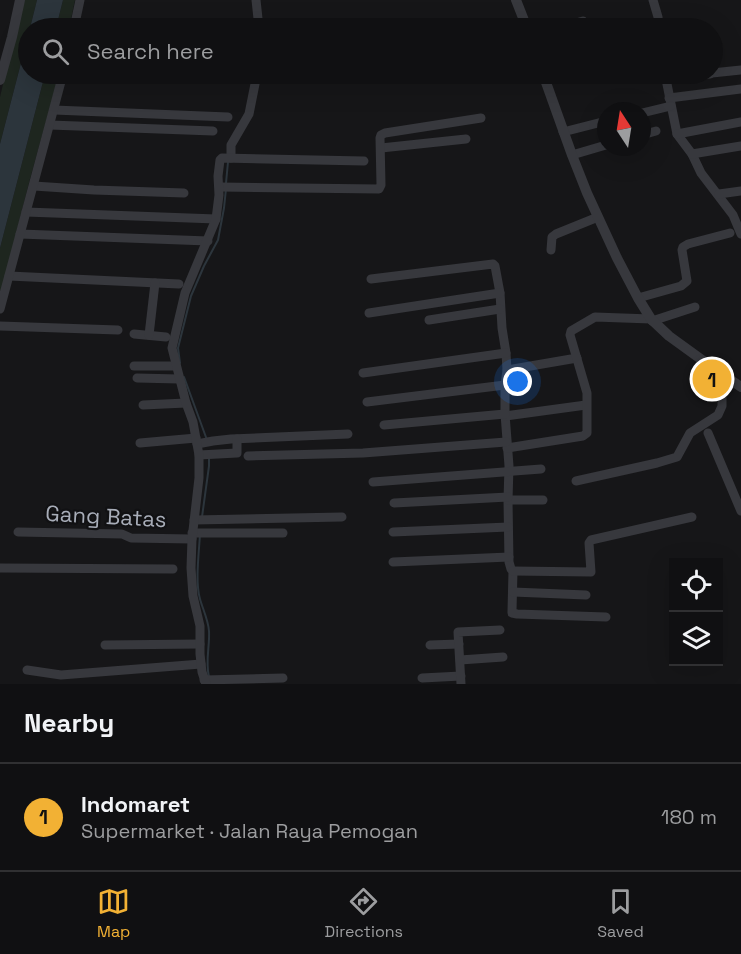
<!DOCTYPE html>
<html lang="en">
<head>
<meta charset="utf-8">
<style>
	:root { --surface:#101012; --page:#1e1e20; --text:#f1f3f6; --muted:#9c9d9f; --line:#303032; --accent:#f2b134 }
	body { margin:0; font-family:"Space Grotesk",sans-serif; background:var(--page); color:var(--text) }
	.controls { position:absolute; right:18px; bottom:18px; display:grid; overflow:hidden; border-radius:0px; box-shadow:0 6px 24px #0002 }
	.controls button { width:54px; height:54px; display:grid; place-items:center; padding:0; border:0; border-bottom:2px solid var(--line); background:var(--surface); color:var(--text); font:30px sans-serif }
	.compass { position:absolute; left:597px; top:102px; width:54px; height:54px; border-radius:50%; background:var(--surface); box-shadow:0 6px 24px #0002; rotate:348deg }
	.you { position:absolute; left:518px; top:382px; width:21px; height:21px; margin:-15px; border:4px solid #fff; border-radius:50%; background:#1a73e8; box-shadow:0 0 0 9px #1a73e833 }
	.badge { display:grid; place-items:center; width:39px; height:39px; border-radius:50%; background:var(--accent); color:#111; font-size:20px; font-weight:700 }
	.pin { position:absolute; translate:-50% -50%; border:3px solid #fff; box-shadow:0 2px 6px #0006 }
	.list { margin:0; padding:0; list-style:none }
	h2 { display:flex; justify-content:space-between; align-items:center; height:78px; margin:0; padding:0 24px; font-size:26px }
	h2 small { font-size:20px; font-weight:400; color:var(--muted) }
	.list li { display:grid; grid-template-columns:39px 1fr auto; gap:18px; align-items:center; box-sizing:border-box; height:108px; padding:0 24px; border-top:2px solid var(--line) }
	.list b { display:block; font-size:22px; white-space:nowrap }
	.list p { margin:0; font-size:20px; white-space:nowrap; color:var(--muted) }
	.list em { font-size:20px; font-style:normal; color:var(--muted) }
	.icon { flex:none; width:33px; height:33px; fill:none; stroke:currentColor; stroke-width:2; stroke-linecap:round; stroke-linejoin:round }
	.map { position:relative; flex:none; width:741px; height:684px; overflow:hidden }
	.search { position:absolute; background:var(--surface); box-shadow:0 6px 24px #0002; left:18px; right:18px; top:18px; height:66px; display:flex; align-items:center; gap:15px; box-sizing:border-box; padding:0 21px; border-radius:33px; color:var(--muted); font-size:22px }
	.sheet { height:186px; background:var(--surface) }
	nav { display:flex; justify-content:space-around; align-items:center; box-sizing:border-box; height:84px; border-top:2px solid var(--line); background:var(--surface); font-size:16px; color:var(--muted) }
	nav a { display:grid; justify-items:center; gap:3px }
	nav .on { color:var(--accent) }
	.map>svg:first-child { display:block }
</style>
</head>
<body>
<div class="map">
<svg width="741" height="684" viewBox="0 0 741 684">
	<rect width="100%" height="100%" fill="#161618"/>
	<g fill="#1e261f">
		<polygon points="23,0 37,0 30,28 28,28 28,36 0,144 0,97"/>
		<polygon points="63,0 75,0 69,28 56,28"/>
		<polygon points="45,74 59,74 30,179 0,296 0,248"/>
	</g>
	<g fill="#2c353c">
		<polygon points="37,0 63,0 56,28 30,28"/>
		<polygon points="28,36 28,74 45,74 0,248 0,144"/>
	</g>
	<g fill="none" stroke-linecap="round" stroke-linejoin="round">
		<g stroke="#2c353c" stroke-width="2">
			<polyline points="226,183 228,162"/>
			<polyline points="180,363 178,348 191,296 204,266 218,240 224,208 226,189"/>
			<polyline points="184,377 207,440"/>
			<polyline points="202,517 209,466 209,457"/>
			<path d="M200,534C199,553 195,582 200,599C203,610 208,619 209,631C210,646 205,661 209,677"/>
		</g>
		<g stroke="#37383d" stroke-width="9">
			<polyline points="256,0 259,28"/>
			<polyline points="653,0 658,17 659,28"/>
			<polyline points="74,28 80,0"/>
			<polyline points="558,28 583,21"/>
			<polyline points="712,73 741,70"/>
			<polyline points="665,74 677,134 692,154 701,173 733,215 741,234"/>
			<polyline points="666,78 710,74"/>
			<polyline points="669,98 741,89"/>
			<polyline points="54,110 228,117"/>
			<polyline points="642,113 671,106"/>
			<polyline points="50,125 213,131"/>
			<polyline points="563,132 606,121"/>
			<polyline points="677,134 741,122"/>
			<polyline points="642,135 656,131"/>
			<polyline points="381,148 466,139"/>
			<polyline points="692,154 741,146"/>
			<polyline points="572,155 606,145"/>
			<polyline points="231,158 231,145 249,114 257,74"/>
			<polyline points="34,186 94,190 184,193"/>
			<polyline points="220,187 379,189 381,185 380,138 381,135 385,133 481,118"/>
			<polyline points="719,194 741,191"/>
			<polyline points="26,212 216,219"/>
			<polyline points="20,234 208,241"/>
			<polyline points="551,250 552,237 556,234 598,217"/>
			<polyline points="9,276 179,284"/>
			<polyline points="371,279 493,264 495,266 500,293 502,328 506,353 507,370 505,385 505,414 509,466 508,500 509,562 511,569 513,571 512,611 512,613 517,614 606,617"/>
			<polyline points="638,298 681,286 687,281 682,250 683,247 688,244 730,233"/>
			<polyline points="0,309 63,74"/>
			<polyline points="369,313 500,293"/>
			<polyline points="429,320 500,309"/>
			<polyline points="652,321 695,307"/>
			<polyline points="0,326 118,330"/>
			<polyline points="134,334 166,337"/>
			<polyline points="149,335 155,283"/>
			<polyline points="134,366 176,366"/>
			<polyline points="507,370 577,358"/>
			<polyline points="363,373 506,353"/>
			<polyline points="137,378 179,379"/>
			<polyline points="367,402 505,385"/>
			<polyline points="143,405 186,403"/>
			<polyline points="505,416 586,405"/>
			<polyline points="384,425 505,414"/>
			<polyline points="708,433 741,511"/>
			<polyline points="140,443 196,438"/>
			<polyline points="197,444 213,441 231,439 348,434"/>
			<polyline points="507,448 583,436 587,433 587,393 570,335 571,331 595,317 651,319"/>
			<polyline points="199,455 237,453 237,439"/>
			<polyline points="248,456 363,453 506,442"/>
			<polyline points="576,481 657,463 677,457 690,433 718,415 722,406 722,383 725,375"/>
			<polyline points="373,482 541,469"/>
			<polyline points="508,500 543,500"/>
			<polyline points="394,503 508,497"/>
			<polyline points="194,520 342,517"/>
			<polyline points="18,532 122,534 131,538 192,539"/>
			<polyline points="393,532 508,527"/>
			<polyline points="192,533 283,533"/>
			<polyline points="393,562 509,557"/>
			<polyline points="0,568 173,569"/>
			<polyline points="513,571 591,572 589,543 591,540 692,517"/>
			<polyline points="513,592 586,595"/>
			<polyline points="105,645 200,644"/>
			<polyline points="430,645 459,644"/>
			<polyline points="460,660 503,657"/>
			<polyline points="27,670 61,675 201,664"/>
			<polyline points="422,678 461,676"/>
			<polyline points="204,680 283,678"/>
			<polyline points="206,684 202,672 200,654 200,626 193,596 191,568 192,539 199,478 199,455 193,422 186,403 172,348 185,293 216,219 219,195 218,176 220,160 222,158 364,161"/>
			<polyline points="461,684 458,632 500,630"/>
		</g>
		<g stroke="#37383d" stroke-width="10">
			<polyline points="516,0 527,28"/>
			<polyline points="543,74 572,155 587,193 617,258 638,298 651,319 669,336 709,365 741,387"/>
			<polyline points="0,80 12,37 20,0"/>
		</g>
	</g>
	<g text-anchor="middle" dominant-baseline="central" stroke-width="4.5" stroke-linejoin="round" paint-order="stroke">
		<g font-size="22" fill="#a8adb8" stroke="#111113">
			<text transform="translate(106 516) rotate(3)">Gang Batas</text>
		</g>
	</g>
</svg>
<div class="controls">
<button><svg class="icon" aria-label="locate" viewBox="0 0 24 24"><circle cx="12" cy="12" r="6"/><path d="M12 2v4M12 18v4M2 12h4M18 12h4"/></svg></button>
<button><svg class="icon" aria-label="layers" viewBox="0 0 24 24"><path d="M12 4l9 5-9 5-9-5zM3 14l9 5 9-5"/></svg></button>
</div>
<svg class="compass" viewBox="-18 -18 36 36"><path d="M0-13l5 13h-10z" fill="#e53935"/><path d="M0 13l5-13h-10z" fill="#9c9d9f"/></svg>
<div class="you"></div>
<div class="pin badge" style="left:712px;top:379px">1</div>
<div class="search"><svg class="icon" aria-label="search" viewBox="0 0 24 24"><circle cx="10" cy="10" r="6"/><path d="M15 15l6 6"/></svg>Search here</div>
</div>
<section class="sheet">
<h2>Nearby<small></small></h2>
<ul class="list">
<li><span class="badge">1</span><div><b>Indomaret</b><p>Supermarket · Jalan Raya Pemogan</p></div><em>180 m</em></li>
</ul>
</section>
<nav>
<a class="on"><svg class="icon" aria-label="map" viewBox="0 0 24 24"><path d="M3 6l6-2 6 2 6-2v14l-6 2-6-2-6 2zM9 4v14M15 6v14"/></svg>Map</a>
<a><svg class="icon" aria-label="directions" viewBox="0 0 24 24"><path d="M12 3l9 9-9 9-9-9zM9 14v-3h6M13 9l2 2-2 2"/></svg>Directions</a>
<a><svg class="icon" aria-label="saved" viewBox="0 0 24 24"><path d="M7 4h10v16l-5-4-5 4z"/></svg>Saved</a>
</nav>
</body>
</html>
